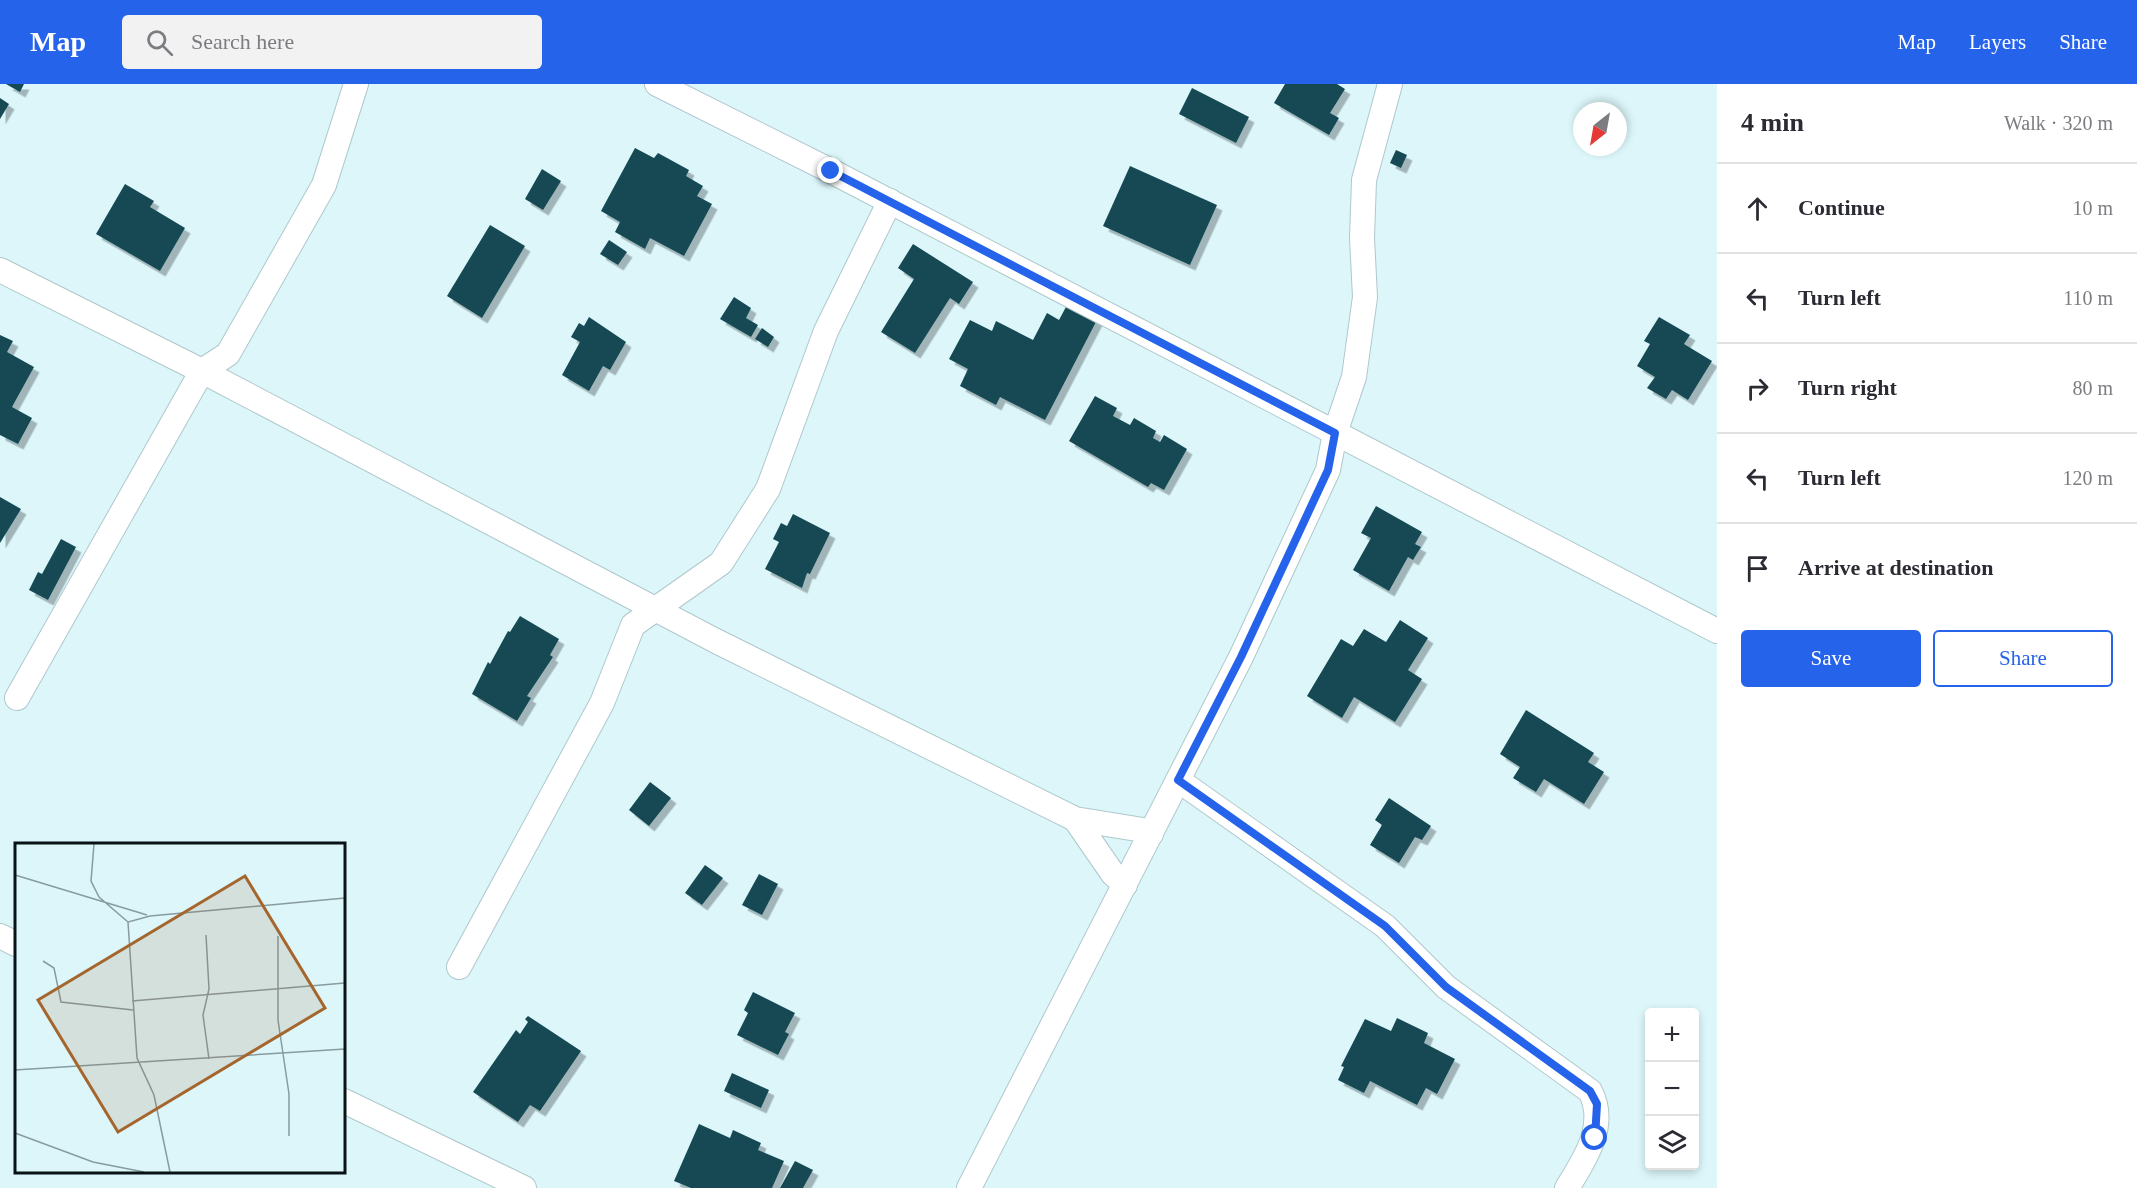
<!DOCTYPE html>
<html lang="en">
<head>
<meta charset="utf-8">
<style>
	:root { --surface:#fff; --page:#f2f2f3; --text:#2b2b33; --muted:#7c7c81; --line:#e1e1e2; --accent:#2563eb }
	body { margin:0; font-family:"Times New Roman",serif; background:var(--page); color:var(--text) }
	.controls { position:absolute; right:18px; bottom:18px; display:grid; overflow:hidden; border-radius:6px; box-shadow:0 3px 9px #0003 }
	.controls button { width:54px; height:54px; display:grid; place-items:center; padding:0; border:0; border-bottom:2px solid var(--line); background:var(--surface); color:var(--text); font:30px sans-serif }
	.compass { position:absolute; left:1573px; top:18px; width:54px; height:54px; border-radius:50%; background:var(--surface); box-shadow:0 3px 9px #0003; rotate:211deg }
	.stop { position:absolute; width:18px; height:18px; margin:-14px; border:4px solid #2563eb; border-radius:50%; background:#fff }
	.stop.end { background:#2563eb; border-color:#fff; box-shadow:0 2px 6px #0008 }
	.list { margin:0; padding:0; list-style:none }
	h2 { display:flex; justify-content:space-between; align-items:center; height:78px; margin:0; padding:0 24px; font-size:26px }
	h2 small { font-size:20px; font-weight:400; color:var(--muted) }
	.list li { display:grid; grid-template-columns:39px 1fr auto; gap:18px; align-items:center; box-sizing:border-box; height:90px; padding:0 24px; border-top:2px solid var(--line) }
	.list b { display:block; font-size:22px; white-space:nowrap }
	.list em { font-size:20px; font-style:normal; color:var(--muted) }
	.actions { display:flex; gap:12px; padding:18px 24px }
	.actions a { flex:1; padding:14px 0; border:2px solid var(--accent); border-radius:6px; text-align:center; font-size:21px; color:var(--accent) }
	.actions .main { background:var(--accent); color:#fff }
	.icon { flex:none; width:33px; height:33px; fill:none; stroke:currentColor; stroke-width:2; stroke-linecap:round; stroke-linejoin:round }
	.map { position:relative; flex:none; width:1717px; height:1104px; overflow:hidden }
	header { display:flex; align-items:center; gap:36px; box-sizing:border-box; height:84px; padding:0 30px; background:var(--accent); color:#fff }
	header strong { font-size:28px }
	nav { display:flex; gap:33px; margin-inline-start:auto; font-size:21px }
	.search { width:420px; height:54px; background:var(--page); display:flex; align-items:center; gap:15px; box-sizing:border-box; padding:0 21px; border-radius:6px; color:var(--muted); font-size:22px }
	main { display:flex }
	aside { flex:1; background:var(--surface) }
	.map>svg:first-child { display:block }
</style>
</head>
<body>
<header>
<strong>Map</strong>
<div class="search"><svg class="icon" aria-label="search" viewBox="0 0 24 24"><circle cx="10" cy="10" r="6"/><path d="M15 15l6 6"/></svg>Search here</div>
<nav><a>Map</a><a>Layers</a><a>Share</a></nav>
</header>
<main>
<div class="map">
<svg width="1717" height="1104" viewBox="0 0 1717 1104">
	<defs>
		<filter id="shadow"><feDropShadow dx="5.5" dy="5.5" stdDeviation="0" flood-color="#0004"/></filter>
	</defs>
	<rect width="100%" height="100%" fill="#dcf6fa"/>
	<g fill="#144a53" filter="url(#shadow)">
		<polygon points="6,0 24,0 20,8"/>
		<polygon points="1285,0 1337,0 1345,5 1330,29 1339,34 1329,51 1274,19"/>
		<polygon points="1192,4 1249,33 1236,59 1179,30"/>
		<polygon points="0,14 9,20 0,35"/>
		<polygon points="635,64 654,74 658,69 689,86 686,92 703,102 697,112 712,120 684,172 650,154 645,165 615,148 620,138 601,127"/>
		<polygon points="1396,66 1407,71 1401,84 1390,79"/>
		<polygon points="1130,82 1217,121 1190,181 1103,142"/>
		<polygon points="542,85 561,97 543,126 525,115"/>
		<polygon points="125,100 154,117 150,123 185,144 160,187 96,150"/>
		<polygon points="490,141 525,162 482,234 447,212"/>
		<polygon points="609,156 627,168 618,181 600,170"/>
		<polygon points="913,160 973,198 959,220 950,214 915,269 881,248 914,195 898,184"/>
		<polygon points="734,213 751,224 746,234 758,241 751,253 720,235"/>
		<polygon points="1067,221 1097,236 1045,336 1000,313 996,321 960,302 968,285 949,275 970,236 992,247 996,237 1033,256 1047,229 1059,236"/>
		<polygon points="589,233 626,258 610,286 603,282 589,307 562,291 580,258 571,253 579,239 584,242"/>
		<polygon points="1659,233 1690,251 1684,260 1712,277 1688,316 1672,306 1666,315 1647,304 1655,293 1637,282 1650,260 1644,257"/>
		<polygon points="762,244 774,253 768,263 755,255"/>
		<polygon points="0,251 13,257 7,268 34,283 12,323 32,334 18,360 0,351"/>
		<polygon points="1095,312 1117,324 1113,332 1130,341 1134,334 1156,347 1153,354 1160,358 1164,351 1187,365 1164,406 1151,399 1148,403 1069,357"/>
		<polygon points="0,413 21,425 0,459"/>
		<polygon points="1376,422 1422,448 1415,460 1421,463 1413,476 1408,473 1389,507 1353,486 1371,454 1361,449"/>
		<polygon points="793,430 830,449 810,490 807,489 802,504 765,485 779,458 773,455 781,439 787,442"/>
		<polygon points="61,455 76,463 48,516 29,506 38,488 42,490"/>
		<polygon points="520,532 559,555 550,571 553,573 527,612 531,614 517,637 472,610 488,578 490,580 508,547 510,548"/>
		<polygon points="1400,536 1428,554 1408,586 1422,595 1395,638 1354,613 1342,634 1307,612 1341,555 1353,562 1364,545 1386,558"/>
		<polygon points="1526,626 1594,669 1588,678 1604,688 1584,720 1544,695 1536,708 1513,694 1520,683 1500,670"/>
		<polygon points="650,698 671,714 649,742 629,726"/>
		<polygon points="1389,714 1431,742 1422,756 1415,753 1399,779 1370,761 1382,741 1375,736"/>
		<polygon points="705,781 723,794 702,821 685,809"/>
		<polygon points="759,790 778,800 762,831 742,821"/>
		<polygon points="753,908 795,929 785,948 789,950 778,971 737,951 748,929 744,926"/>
		<polygon points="528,932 581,967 540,1027 530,1021 518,1038 473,1008 516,946 520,950 528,938 525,935"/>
		<polygon points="1397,934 1428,949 1424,959 1455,975 1437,1010 1426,1004 1417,1021 1370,997 1364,1009 1338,996 1344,983 1341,982 1365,935 1391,947"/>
		<polygon points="732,989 769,1006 761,1024 724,1007"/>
		<polygon points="699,1040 730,1054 733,1046 761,1059 758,1066 784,1077 772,1104 691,1104 674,1097"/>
		<polygon points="795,1077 813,1086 803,1104 780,1104"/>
	</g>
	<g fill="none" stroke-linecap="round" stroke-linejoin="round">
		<defs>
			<g id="street">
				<polyline points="657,0 831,87 1717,547"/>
				<polyline points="0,186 202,287 716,557 1075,735 1143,746 1151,750"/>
				<polyline points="17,614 202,287 228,270 324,101 356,0"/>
				<path d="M1178,696L1385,842L1446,903L1590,1007C1608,1041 1585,1075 1567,1104"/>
				<polyline points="1075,735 1113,790 1125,801"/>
				<polyline points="0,852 16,860"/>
				<polyline points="459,883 602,619 633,541 721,479 768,405 826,247 890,117"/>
				<polyline points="344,1017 524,1104"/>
				<polyline points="969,1104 1241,573 1328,386 1335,349 1354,293 1365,213 1362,154 1364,96 1390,0"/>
			</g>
		</defs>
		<use href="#street" stroke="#afc8cc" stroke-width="26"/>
		<use href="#street" stroke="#fff" stroke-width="24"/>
	</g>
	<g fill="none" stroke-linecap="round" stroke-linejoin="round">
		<polyline stroke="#2563eb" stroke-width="8" points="831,87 1335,349 1328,386 1241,573 1178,696 1385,842 1446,903 1590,1007 1597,1020 1595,1054"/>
	</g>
	<g transform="translate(15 759)">
		<rect width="330" height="330" fill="#dcf6fa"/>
		<path fill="none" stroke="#889b9e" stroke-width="1.5" d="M79,1L76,38L84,54L113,79M0,32L132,72M191,92L194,146L188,172L194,216M263,93V177L274,251V293M28,118L39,125L46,159L118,167M117,158L330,140M0,227L330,206M0,290L78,319L129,329M155,329L139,252L122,215L113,79L135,73L330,55"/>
		<path fill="#a4662d" fill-opacity="0.15" stroke="#a4662d" stroke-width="3" d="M230,33L310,165L103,289L23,157Z"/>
		<rect width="330" height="330" fill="none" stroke="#091214" stroke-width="3"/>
	</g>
</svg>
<div class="controls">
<button>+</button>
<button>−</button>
<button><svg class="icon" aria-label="layers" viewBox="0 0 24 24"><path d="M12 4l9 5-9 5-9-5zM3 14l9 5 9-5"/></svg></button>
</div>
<svg class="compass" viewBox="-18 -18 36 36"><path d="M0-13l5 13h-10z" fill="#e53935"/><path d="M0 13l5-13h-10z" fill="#7c7c81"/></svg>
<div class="stop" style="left:1595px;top:1054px"></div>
<div class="stop end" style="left:831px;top:87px"></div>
</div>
<aside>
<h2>4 min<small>Walk · 320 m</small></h2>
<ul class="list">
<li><svg class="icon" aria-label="ahead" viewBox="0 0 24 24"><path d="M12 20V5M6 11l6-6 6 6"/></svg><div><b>Continue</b></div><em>10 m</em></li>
<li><svg class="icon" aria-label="left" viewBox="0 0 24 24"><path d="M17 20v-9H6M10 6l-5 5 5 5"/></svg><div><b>Turn left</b></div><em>110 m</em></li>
<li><svg class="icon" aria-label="right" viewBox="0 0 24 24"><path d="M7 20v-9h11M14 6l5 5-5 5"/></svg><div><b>Turn right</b></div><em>80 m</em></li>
<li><svg class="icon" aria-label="left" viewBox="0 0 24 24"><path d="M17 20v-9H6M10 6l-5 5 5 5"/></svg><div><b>Turn left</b></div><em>120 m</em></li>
<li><svg class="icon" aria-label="arrive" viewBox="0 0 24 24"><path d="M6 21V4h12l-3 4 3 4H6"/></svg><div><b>Arrive at destination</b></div></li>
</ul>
<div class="actions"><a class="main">Save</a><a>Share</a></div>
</aside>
</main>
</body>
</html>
